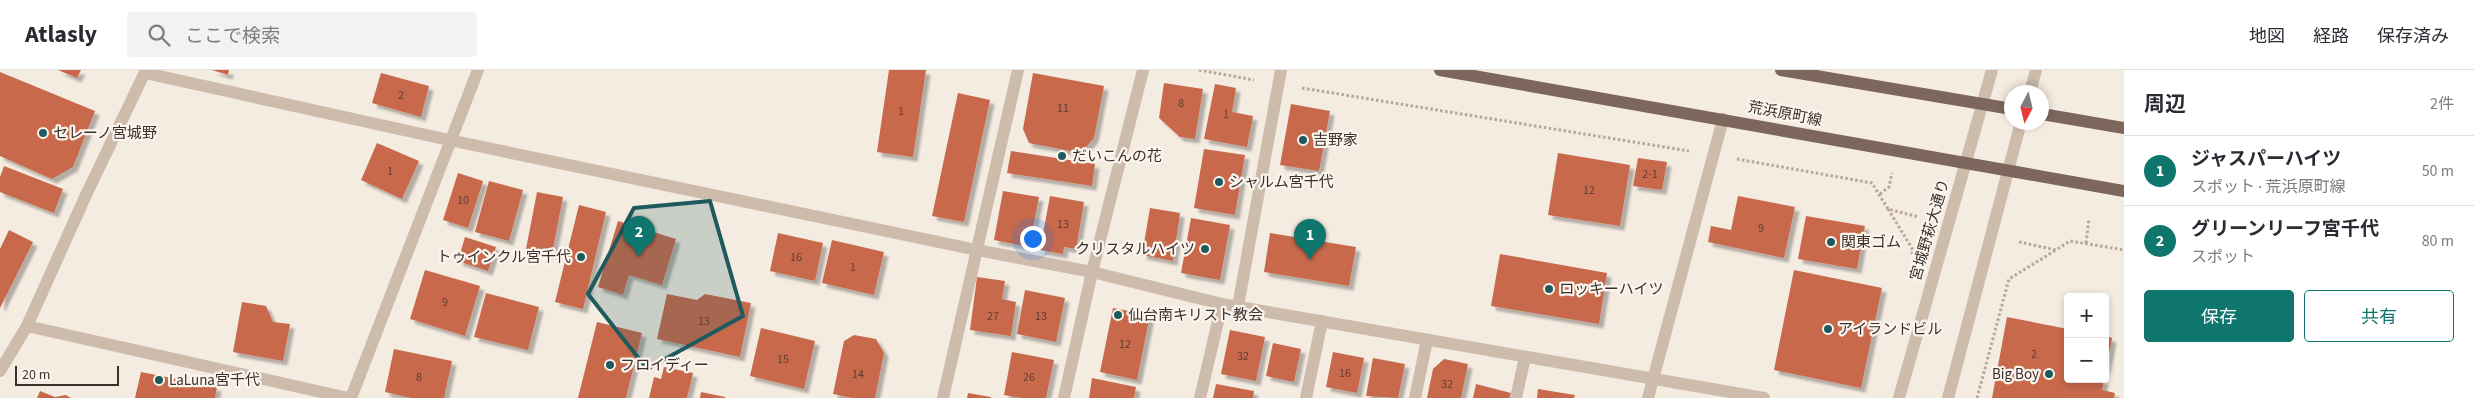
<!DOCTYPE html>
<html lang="ja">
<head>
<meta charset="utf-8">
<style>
	:root { --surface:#fff; --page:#f2f2f3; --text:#2b2b33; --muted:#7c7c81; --line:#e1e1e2; --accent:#0f766e }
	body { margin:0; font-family:"Source Sans 3","Noto Sans JP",sans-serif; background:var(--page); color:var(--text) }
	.controls { position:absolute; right:15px; bottom:15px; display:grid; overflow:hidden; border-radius:5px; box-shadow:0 2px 8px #0003 }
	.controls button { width:45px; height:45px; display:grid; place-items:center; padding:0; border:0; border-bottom:1px solid var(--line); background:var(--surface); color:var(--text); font:25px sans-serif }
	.compass { position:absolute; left:2004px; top:15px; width:45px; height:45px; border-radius:50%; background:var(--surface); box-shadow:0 2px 8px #0003; rotate:187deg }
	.scale { position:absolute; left:15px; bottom:12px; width:104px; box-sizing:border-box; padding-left:5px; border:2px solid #3b302b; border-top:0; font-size:14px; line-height:18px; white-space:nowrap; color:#3b302b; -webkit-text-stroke:4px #fbf5ee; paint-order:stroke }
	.you { position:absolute; left:1032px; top:168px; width:18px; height:18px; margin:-12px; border:4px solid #fff; border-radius:50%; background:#1a73e8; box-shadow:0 0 0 8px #1a73e833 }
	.badge { display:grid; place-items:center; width:32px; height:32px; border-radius:50%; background:var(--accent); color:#fff; font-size:16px; font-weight:700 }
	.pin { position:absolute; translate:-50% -41px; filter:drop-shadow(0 1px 2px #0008) }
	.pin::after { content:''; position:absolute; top:26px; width:18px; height:15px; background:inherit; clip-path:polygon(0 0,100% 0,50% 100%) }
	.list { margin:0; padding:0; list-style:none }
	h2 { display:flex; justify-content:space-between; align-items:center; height:65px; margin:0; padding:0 20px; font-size:21px }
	h2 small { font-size:16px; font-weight:400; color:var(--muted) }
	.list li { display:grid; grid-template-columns:32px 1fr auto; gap:15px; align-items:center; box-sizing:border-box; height:70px; padding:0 20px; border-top:1px solid var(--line) }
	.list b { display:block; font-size:19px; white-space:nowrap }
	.list p { margin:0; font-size:16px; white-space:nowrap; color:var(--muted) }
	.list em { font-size:16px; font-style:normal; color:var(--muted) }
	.actions { display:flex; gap:10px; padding:15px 20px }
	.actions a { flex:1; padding:11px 0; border:1px solid var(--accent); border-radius:5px; text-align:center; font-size:18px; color:var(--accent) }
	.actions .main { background:var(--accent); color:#fff }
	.icon { flex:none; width:28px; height:28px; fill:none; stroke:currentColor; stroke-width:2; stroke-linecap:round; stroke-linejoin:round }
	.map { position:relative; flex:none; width:2124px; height:328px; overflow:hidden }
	header { display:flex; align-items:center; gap:30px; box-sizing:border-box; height:70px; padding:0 25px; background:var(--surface); border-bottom:1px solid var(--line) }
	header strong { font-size:24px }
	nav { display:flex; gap:28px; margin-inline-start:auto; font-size:18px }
	.search { width:350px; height:45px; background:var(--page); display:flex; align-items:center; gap:12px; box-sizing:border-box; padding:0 18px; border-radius:5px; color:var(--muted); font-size:19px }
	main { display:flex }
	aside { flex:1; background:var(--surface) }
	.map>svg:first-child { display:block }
</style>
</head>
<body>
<header>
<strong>Atlasly</strong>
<div class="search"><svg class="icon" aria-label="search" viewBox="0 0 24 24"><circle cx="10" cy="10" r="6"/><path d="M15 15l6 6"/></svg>ここで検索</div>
<nav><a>地図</a><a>経路</a><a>保存済み</a></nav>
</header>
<main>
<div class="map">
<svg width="2124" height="328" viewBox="0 0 2124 328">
	<defs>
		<filter id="shadow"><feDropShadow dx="4.5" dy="4.5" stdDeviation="1" flood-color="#0004"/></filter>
	</defs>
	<rect width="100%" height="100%" fill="#f4ebe1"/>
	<g fill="#c8694b" filter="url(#shadow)">
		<polygon points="58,0 81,0 77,8"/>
		<polygon points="212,0 229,0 228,5"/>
		<polygon points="889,0 926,0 913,87 877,82"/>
		<polygon points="0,2 95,41 73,97 52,109 0,86"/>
		<polygon points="381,3 429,16 421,47 372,33"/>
		<polygon points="1033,3 1104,16 1094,68 1081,83 1029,73 1023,59"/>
		<polygon points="1164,13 1203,19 1195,69 1180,67 1159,48"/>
		<polygon points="1215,14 1236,18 1232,42 1253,46 1247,77 1204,69"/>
		<polygon points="958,23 990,30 964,152 932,146"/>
		<polygon points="1291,34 1330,41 1319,101 1280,95"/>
		<polygon points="377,73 419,91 402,129 361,110"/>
		<polygon points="1204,79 1245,85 1235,145 1194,138"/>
		<polygon points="1011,81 1095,94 1092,116 1007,103"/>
		<polygon points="1558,83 1630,95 1620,156 1548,145"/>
		<polygon points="1638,88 1667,92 1662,120 1633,116"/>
		<polygon points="4,96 63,119 54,143 0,122 0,107"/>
		<polygon points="458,103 483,111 468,158 443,150"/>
		<polygon points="489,111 523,120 509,171 475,162"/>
		<polygon points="1003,121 1039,127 1029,177 994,170"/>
		<polygon points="537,122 563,127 552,184 526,179"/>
		<polygon points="1050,126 1084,132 1076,179 1064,177 1063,184 1040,180"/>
		<polygon points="1738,126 1795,137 1784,188 1708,172 1711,156 1731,160"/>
		<polygon points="579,135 606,142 583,239 555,232"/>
		<polygon points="1150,138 1180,143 1173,191 1142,185"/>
		<polygon points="1806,146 1865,156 1857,199 1798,189"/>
		<polygon points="1191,148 1230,155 1220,210 1181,203"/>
		<polygon points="618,151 676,169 662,215 629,205 623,225 598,217"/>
		<polygon points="9,160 33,172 0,238 0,179"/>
		<polygon points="778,163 823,173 815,211 770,201"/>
		<polygon points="1270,163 1356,177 1349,216 1264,202"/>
		<polygon points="465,167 496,177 488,201 458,191"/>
		<polygon points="832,170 884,182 874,225 822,213"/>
		<polygon points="1500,184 1607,203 1599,254 1491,236"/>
		<polygon points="425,200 480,216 465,266 410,249"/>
		<polygon points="1794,200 1882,218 1861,318 1774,300"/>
		<polygon points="977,207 1005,211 1002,229 1016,232 1011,266 970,260"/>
		<polygon points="1025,220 1065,228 1056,272 1017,264"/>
		<polygon points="486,223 539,237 528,280 474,267"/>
		<polygon points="667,224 697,230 705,224 751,233 740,287 657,269"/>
		<polygon points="242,232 266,236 273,252 290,254 283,291 233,282"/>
		<polygon points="1113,238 1150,245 1137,310 1100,302"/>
		<polygon points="2007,247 2068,259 2068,309 2104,309 2102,320 2115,323 2114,328 1992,328"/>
		<polygon points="597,252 642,263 626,328 578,328"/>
		<polygon points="761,258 815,271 804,319 750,306"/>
		<polygon points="1230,260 1265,267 1256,311 1221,304"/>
		<polygon points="854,265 876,269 884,283 875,328 852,328 833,324 844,271"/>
		<polygon points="2105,266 2112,268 2106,300 2105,300"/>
		<polygon points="1273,273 1301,279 1294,312 1266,306"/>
		<polygon points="394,279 452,291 444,328 411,328 385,322"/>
		<polygon points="1012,282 1054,290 1046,328 1021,328 1004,325"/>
		<polygon points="1333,282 1364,288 1357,323 1326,317"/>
		<polygon points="1373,288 1405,294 1398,328 1366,326"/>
		<polygon points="1444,289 1468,294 1461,328 1427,328 1433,299"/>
		<polygon points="664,297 693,303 687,328 649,328 654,307 661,309"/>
		<polygon points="141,302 217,317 215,328 135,328"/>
		<polygon points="1092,308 1136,317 1134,328 1089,328"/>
		<polygon points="1216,314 1254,321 1253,328 1213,328"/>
		<polygon points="1476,314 1511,323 1509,328 1473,328"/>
		<polygon points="1538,319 1575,325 1574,328 1537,328"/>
		<polygon points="40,321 55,327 66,325 71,328 37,328"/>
		<polygon points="701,322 725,327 725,328 700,328"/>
		<polygon points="968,323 991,327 991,328 967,328"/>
	</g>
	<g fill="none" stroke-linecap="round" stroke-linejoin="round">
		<g stroke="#b9a596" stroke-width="3" stroke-dasharray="2.5 2.5" stroke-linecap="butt">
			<polyline points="1199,0 1254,10"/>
			<polyline points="1302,18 1689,81"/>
			<polyline points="1737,89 1872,113 1888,139 1919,147"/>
			<polyline points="1880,124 1889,117 1892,103"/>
			<polyline points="1888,139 1913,180 1912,184"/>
			<polyline points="2019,172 2056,180 2070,171 2124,180"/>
			<polyline points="2086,173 2089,149"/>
			<polyline points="1977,328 2009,209 2056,180"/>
		</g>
		<g stroke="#cdbbac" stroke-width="12">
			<polyline points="145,3 449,70 977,180 1092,202 1222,234 1764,328"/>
			<polyline points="2030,22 2036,0"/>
			<polyline points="1238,236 1281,0"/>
			<polyline points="27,256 348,328"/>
			<polyline points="0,301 27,256 86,125 146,0"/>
			<polyline points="351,328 478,0"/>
			<polyline points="943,328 1018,0"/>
			<polyline points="1064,328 1092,202 1143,0"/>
			<polyline points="1200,328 1222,234"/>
			<polyline points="1306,328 1322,251"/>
			<polyline points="1415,328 1427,270"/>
			<polyline points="1516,328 1525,287"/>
			<polyline points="1648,328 1723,49"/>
			<polyline points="1899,328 1992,0"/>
			<polyline points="1948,328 2021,52"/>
		</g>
		<g stroke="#7d675c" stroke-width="12">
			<polyline points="1440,0 2124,121"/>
			<polyline points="1781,0 2012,39"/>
			<polyline points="2042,44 2124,58"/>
		</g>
	</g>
	<path fill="#1f5a5e" fill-opacity="0.2" stroke="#1f5a5e" stroke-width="4" stroke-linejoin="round" d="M710,131L743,246L647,299L588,224L634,138Z"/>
	<g fill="#1f5a5e" stroke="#fbf5ee" stroke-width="2">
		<circle cx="43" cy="63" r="5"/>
		<circle cx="1303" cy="70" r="5"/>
		<circle cx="1062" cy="86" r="5"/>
		<circle cx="1219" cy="112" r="5"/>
		<circle cx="1831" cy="172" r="5"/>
		<circle cx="1205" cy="179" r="5"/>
		<circle cx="581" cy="187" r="5"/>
		<circle cx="1549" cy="219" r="5"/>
		<circle cx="1118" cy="245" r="5"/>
		<circle cx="1828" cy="259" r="5"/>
		<circle cx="610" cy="295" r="5"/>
		<circle cx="2049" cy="304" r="5"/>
		<circle cx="159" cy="310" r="5"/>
	</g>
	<g text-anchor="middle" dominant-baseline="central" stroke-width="4.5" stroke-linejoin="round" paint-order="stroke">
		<g font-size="12" fill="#5e3e33">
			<text x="401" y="25">2</text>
			<text x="1181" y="33">8</text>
			<text x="1063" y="38">11</text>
			<text x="901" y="41">1</text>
			<text x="1226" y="44">1</text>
			<text x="390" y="101">1</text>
			<text x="1650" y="104">2-1</text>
			<text x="1589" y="120">12</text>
			<text x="463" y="130">10</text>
			<text x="1063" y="154">13</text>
			<text x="1761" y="158">9</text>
			<text x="796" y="187">16</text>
			<text x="853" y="197">1</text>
			<text x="445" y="232">9</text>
			<text x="993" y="246">27</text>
			<text x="1041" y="246">13</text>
			<text x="704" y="251">13</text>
			<text x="1125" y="274">12</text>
			<text x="2034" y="284">2</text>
			<text x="1243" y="286">32</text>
			<text x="783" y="289">15</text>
			<text x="1345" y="303">16</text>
			<text x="858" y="304">14</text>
			<text x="419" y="307">8</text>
			<text x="1029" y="307">26</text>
			<text x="1447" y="314">32</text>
		</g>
		<g font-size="15" fill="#3b302b" stroke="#fbf5ee">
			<text transform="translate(1785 44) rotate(11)">荒浜原町線</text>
			<text transform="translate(1930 160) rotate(-74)">宮城野萩大通り</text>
		</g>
		<g font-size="15" fill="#3b302b" stroke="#fbf5ee" text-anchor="start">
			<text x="53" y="63">セレーノ宮城野</text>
			<text x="1313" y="70">吉野家</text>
			<text x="1072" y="86">だいこんの花</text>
			<text x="1229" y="112">シャルム宮千代</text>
			<text x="1841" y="172">関東ゴム</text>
			<text x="1195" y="179" text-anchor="end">クリスタルハイツ</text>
			<text x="571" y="187" text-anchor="end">トゥインクル宮千代</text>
			<text x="1559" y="219">ロッキーハイツ</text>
			<text x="1128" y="245">仙台南キリスト教会</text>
			<text x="1838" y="259">アイランドビル</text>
			<text x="620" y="295">フロイディー</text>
			<text x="2039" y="304" text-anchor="end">Big Boy</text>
			<text x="169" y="310">LaLuna宮千代</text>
		</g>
	</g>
</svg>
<div class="controls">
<button>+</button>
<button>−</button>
</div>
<svg class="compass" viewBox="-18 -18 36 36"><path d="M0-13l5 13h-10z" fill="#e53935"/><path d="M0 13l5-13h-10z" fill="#7c7c81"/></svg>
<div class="scale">20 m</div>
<div class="you"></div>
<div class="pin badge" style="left:1310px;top:190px">1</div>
<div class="pin badge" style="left:639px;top:187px">2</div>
</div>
<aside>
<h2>周辺<small>2件</small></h2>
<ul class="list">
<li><span class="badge">1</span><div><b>ジャスパーハイツ</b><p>スポット · 荒浜原町線</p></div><em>50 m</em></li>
<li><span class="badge">2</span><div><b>グリーンリーフ宮千代</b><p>スポット</p></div><em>80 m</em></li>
</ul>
<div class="actions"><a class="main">保存</a><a>共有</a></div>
</aside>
</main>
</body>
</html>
